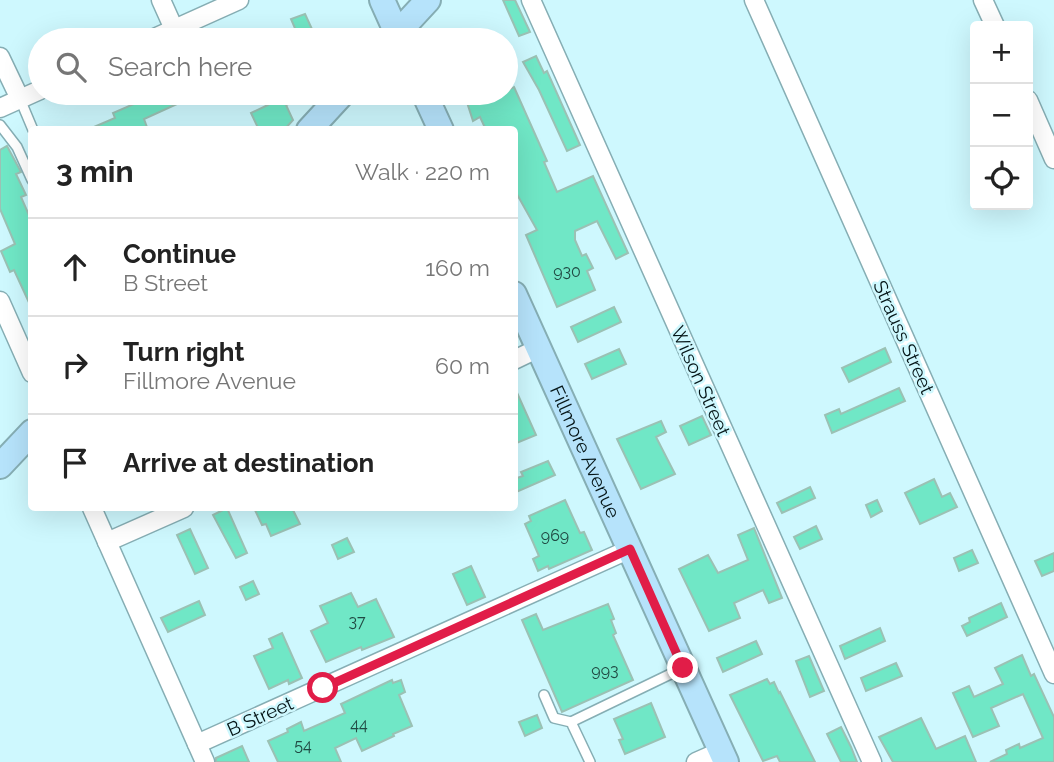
<!DOCTYPE html>
<html lang="en">
<head>
<meta charset="utf-8">
<style>
	:root { --surface:#fff; --page:#f2f2f2; --text:#222; --muted:#767676; --line:#e0e0e0 }
	body { margin:0; font-family:Raleway,sans-serif; background:var(--page); color:var(--text) }
	.controls { position:absolute; right:21px; top:21px; display:grid; overflow:hidden; border-radius:7px; box-shadow:0 7px 28px #0002 }
	.controls button { width:63px; height:63px; display:grid; place-items:center; padding:0; border:0; border-bottom:2px solid var(--line); background:var(--surface); color:var(--text); font:35px sans-serif }
	.stop { position:absolute; width:21px; height:21px; margin:-16px; border:5px solid #e11d48; border-radius:50%; background:#fff }
	.stop.end { background:#e11d48; border-color:#fff; box-shadow:0 2px 7px #0008 }
	.list { margin:0; padding:0; list-style:none }
	h2 { display:flex; justify-content:space-between; align-items:center; height:91px; margin:0; padding:0 28px; font-size:30px }
	h2 small { font-size:23px; font-weight:400; color:var(--muted) }
	.list li { display:grid; grid-template-columns:46px 1fr auto; gap:21px; align-items:center; box-sizing:border-box; height:98px; padding:0 28px; border-top:2px solid var(--line) }
	.list b { display:block; font-size:26px; white-space:nowrap }
	.list p { margin:0; font-size:23px; white-space:nowrap; color:var(--muted) }
	.list em { font-size:23px; font-style:normal; color:var(--muted) }
	.icon { flex:none; width:38px; height:38px; fill:none; stroke:currentColor; stroke-width:2; stroke-linecap:round; stroke-linejoin:round }
	.map { position:relative; flex:none; width:1054px; height:762px; overflow:hidden }
	.search { position:absolute; background:var(--surface); box-shadow:0 7px 28px #0002; left:28px; top:28px; width:490px; height:77px; display:flex; align-items:center; gap:18px; box-sizing:border-box; padding:0 24px; border-radius:38px; color:var(--muted); font-size:26px }
	.panel { position:absolute; background:var(--surface); box-shadow:0 7px 28px #0002; left:28px; top:126px; width:490px; height:385px; border-radius:7px }
	.map>svg:first-child { display:block }
</style>
</head>
<body>
<div class="map">
<svg width="1054" height="762" viewBox="0 0 1054 762">
	<rect width="100%" height="100%" fill="#cef8fe"/>
	<g fill="#70e7c6" stroke="#9bc1b4" stroke-width="2">
		<polygon points="503,0 515,0 530,32 519,36"/>
		<polygon points="305,14 317,40 300,40 291,19"/>
		<polygon points="536,56 544,73 547,71 580,145 567,151 539,90 523,62"/>
		<polygon points="514,87 547,161 544,162 557,192 593,176 628,253 616,259 597,221 575,231 575,240 582,256 586,254 593,268 587,271 595,290 557,307 526,235 537,230 514,189 514,130 486,130 480,117 473,121 464,93 506,93 506,91"/>
		<polygon points="159,93 201,93 144,119 148,130 87,130 115,118 113,113"/>
		<polygon points="263,93 314,93 286,105 293,120 284,130 259,130 251,113 268,105"/>
		<polygon points="7,146 21,172 16,174 26,195 21,197 32,222 32,309 14,270 10,272 1,251 15,244 0,209 0,150"/>
		<polygon points="614,307 621,322 578,342 571,327"/>
		<polygon points="885,348 891,362 849,382 842,368"/>
		<polygon points="619,349 626,364 592,379 585,364"/>
		<polygon points="514,386 536,435 514,444"/>
		<polygon points="899,388 905,401 832,433 825,415 839,409 841,414"/>
		<polygon points="702,416 711,435 689,445 680,426"/>
		<polygon points="661,421 666,432 656,437 675,474 641,489 617,439"/>
		<polygon points="548,461 555,475 514,493 514,479 523,476 521,472"/>
		<polygon points="934,479 942,497 950,493 957,507 920,524 905,493"/>
		<polygon points="810,487 815,498 782,513 777,503"/>
		<polygon points="565,500 580,533 584,532 592,550 549,569 548,566 538,571 533,559 539,556 525,524 531,521 529,516"/>
		<polygon points="877,500 882,511 871,517 866,505"/>
		<polygon points="227,508 247,553 236,558 213,515"/>
		<polygon points="254,508 292,508 300,524 271,536 266,524 262,525"/>
		<polygon points="816,526 822,539 800,549 794,537"/>
		<polygon points="754,528 782,598 769,603 763,590 734,603 740,618 709,631 679,569 708,555 718,573 748,560 738,535"/>
		<polygon points="190,529 208,568 195,574 177,535"/>
		<polygon points="347,538 354,552 338,559 332,545"/>
		<polygon points="972,550 978,563 959,571 954,558"/>
		<polygon points="1054,553 1054,571 1042,576 1035,561"/>
		<polygon points="471,566 485,597 467,605 453,574"/>
		<polygon points="253,581 259,594 246,600 240,587"/>
		<polygon points="351,593 358,607 376,599 394,637 362,650 361,647 326,662 311,631 328,623 320,606"/>
		<polygon points="199,601 205,615 168,632 161,618"/>
		<polygon points="1001,603 1007,617 967,636 962,626 970,622 969,618"/>
		<polygon points="608,604 614,619 611,620 616,633 613,635 633,680 562,712 522,620 536,614 543,630"/>
		<polygon points="880,628 885,641 845,659 840,646"/>
		<polygon points="282,633 302,678 289,684 288,680 269,689 254,656 273,648 269,639"/>
		<polygon points="756,641 762,654 723,672 717,658"/>
		<polygon points="1022,655 1031,676 1034,674 1054,717 1054,762 990,762 1007,754 1006,750 1019,744 1020,748 1043,738 1023,694 991,708 999,726 973,737 953,693 969,686 974,697 1003,684 995,668"/>
		<polygon points="809,656 824,691 810,697 796,661"/>
		<polygon points="896,663 902,676 866,691 861,678"/>
		<polygon points="767,679 770,684 774,682 779,693 780,692 815,762 780,762 777,756 763,761 730,695"/>
		<polygon points="392,680 393,683 401,680 405,692 399,695 412,726 393,734 394,736 362,751 356,738 335,748 341,762 278,762 268,741 288,732 287,729 301,722 304,731 345,713 341,704"/>
		<polygon points="651,703 665,737 625,754 619,740 623,739 614,719"/>
		<polygon points="537,715 542,728 525,736 519,722"/>
		<polygon points="921,718 936,749 965,736 976,762 893,762 879,737"/>
		<polygon points="841,727 851,747 857,762 841,762 827,734"/>
		<polygon points="242,746 249,762 216,762 216,758"/>
	</g>
	<g fill="none" stroke-linecap="round" stroke-linejoin="round">
		<defs>
			<g id="lane">
				<polyline points="20,99 33,130"/>
				<polyline points="0,125 17,147 32,180"/>
				<polyline points="544,695 554,718 571,722 590,762"/>
				<polyline points="571,722 683,668"/>
			</g>
			<g id="street">
				<polyline points="161,0 174,29"/>
				<polyline points="531,0 872,762"/>
				<polyline points="754,0 1054,674"/>
				<polyline points="983,0 995,26"/>
				<polyline points="150,40 239,0"/>
				<polyline points="0,57 20,99"/>
				<polyline points="1028,100 1054,159"/>
				<polyline points="0,108 40,90"/>
				<polyline points="0,301 32,373"/>
				<polyline points="514,360 539,348"/>
				<polyline points="92,508 205,762"/>
				<polyline points="107,542 184,508"/>
				<polyline points="197,744 630,549"/>
				<polyline points="696,762 721,751"/>
			</g>
			<g id="secondary">
				<polyline points="382,0 400,40"/>
				<polyline points="391,40 428,0"/>
				<polyline points="424,93 441,130"/>
				<polyline points="309,130 343,93"/>
				<path id="s1" d="M514,294L726,762"/>
				<polyline points="0,466 32,432"/>
			</g>
		</defs>
		<use href="#lane" stroke="#86aeb4" stroke-width="12"/>
		<use href="#street" stroke="#86aeb4" stroke-width="21"/>
		<use href="#secondary" stroke="#86aeb4" stroke-width="28"/>
		<use href="#lane" stroke="#fff" stroke-width="9"/>
		<use href="#street" stroke="#fff" stroke-width="18"/>
		<use href="#secondary" stroke="#b6e3fb" stroke-width="24"/>
	</g>
	<g fill="none" stroke-linecap="round" stroke-linejoin="round">
		<polyline stroke="#e11d48" stroke-width="9" points="323,688 630,549 683,668"/>
	</g>
	<g text-anchor="middle" dominant-baseline="central" stroke-width="5" stroke-linejoin="round" paint-order="stroke">
		<g font-size="16" fill="#204a43">
			<text x="567" y="271">930</text>
			<text x="555" y="535">969</text>
			<text x="357" y="621">37</text>
			<text x="605" y="670">993</text>
			<text x="359" y="724">44</text>
			<text x="303" y="745">54</text>
		</g>
		<g font-size="19" fill="#051517" stroke="#cef8fe">
			<text transform="translate(904 337) rotate(66)">Strauss Street</text>
			<text transform="translate(701 381) rotate(66)">Wilson Street</text>
			<text stroke="none"><textPath href="#s1" startOffset="173">Fillmore Avenue</textPath></text>
			<text transform="translate(260 716) rotate(-24)">B Street</text>
		</g>
	</g>
</svg>
<div class="controls">
<button>+</button>
<button>−</button>
<button><svg class="icon" aria-label="locate" viewBox="0 0 24 24"><circle cx="12" cy="12" r="6"/><path d="M12 2v4M12 18v4M2 12h4M18 12h4"/></svg></button>
</div>
<div class="stop" style="left:323px;top:688px"></div>
<div class="stop end" style="left:683px;top:668px"></div>
<div class="search"><svg class="icon" aria-label="search" viewBox="0 0 24 24"><circle cx="10" cy="10" r="6"/><path d="M15 15l6 6"/></svg>Search here</div>
<section class="panel">
<h2>3 min<small>Walk · 220 m</small></h2>
<ul class="list">
<li><svg class="icon" aria-label="ahead" viewBox="0 0 24 24"><path d="M12 20V5M6 11l6-6 6 6"/></svg><div><b>Continue</b><p>B Street</p></div><em>160 m</em></li>
<li><svg class="icon" aria-label="right" viewBox="0 0 24 24"><path d="M7 20v-9h11M14 6l5 5-5 5"/></svg><div><b>Turn right</b><p>Fillmore Avenue</p></div><em>60 m</em></li>
<li><svg class="icon" aria-label="arrive" viewBox="0 0 24 24"><path d="M6 21V4h12l-3 4 3 4H6"/></svg><div><b>Arrive at destination</b></div></li>
</ul>
</section>
</div>
</body>
</html>
